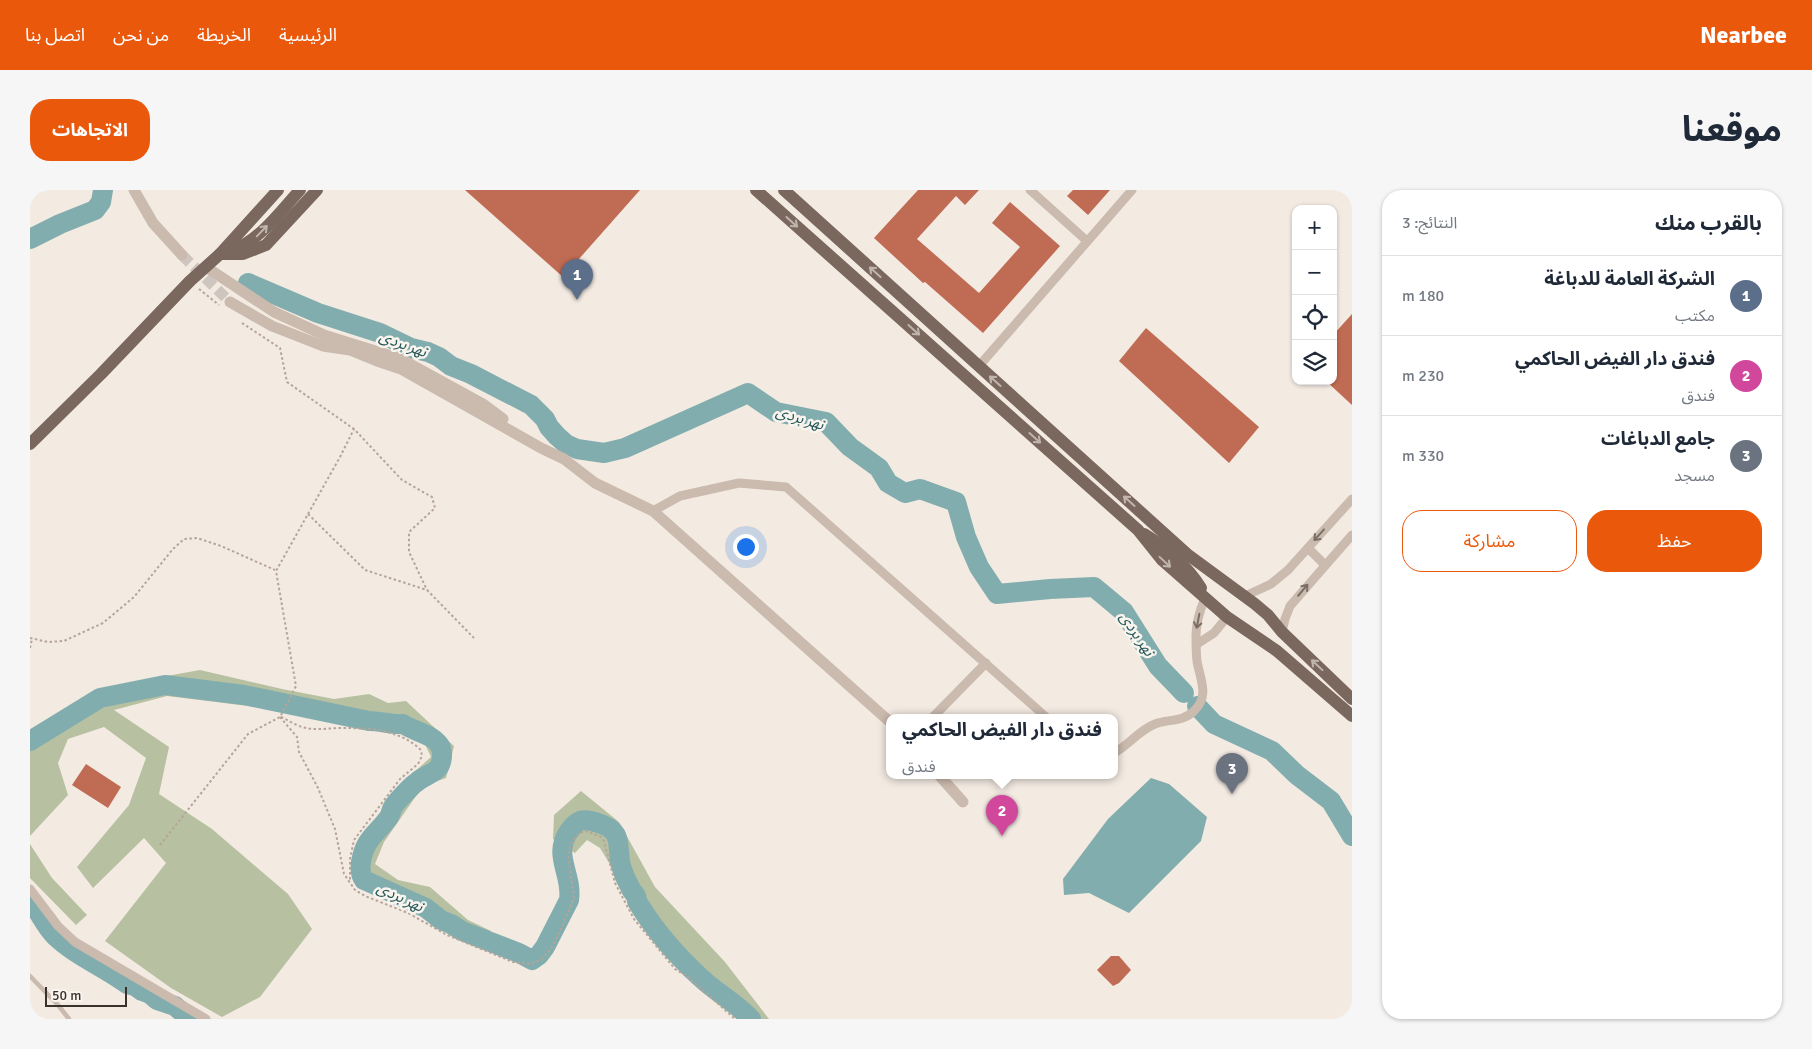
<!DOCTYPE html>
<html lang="ar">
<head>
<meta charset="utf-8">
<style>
	:root { --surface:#fff; --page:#f6f6f7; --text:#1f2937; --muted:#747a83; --line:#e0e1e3; --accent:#ea580c }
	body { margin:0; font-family:Signika,"Noto Sans Arabic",sans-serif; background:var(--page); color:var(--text); direction:rtl }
	.controls { position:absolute; right:15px; top:15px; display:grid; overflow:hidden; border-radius:10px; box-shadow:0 1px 4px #0004 }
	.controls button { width:45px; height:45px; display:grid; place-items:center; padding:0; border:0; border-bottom:1px solid var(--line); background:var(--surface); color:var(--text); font:25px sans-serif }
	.scale { position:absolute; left:15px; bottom:12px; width:82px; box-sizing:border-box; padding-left:5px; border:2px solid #3a302c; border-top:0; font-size:14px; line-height:18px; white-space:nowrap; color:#3a302c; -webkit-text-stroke:4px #faf4ee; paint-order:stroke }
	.you { position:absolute; left:715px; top:356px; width:18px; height:18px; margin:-12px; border:4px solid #fff; border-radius:50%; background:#1a73e8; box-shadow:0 0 0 8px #1a73e833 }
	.badge { display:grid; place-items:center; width:32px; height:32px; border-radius:50%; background:var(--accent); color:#fff; font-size:16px; font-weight:700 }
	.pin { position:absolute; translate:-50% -41px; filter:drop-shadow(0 1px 2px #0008) }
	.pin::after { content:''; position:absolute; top:26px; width:18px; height:15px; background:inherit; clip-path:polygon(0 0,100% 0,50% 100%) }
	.popup { position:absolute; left:856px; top:524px; width:232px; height:65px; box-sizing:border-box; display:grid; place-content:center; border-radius:10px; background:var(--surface); filter:drop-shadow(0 1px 4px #0005); font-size:16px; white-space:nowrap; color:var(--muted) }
	.popup b { font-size:19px; color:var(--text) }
	.popup::after { content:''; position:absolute; left:50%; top:100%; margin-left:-10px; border:10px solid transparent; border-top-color:var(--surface) }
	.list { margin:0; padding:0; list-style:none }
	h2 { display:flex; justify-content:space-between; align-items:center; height:65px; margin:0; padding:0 20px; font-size:21px }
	h2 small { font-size:16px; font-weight:400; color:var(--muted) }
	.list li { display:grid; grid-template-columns:32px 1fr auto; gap:15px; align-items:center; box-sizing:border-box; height:80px; padding:0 20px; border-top:1px solid var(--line) }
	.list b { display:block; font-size:19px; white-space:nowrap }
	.list p { margin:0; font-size:16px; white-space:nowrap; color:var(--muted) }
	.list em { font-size:16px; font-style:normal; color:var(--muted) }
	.actions { display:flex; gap:10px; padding:15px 20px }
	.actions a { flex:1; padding:11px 0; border:1px solid var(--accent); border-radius:20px; text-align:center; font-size:18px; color:var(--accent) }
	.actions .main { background:var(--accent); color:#fff }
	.icon { flex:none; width:28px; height:28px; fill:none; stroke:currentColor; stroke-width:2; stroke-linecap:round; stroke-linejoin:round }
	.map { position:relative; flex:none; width:1322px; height:829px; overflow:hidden; direction:ltr; border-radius:20px }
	header { display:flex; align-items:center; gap:30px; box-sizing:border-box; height:70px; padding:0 25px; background:var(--accent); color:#fff }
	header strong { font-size:24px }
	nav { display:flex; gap:28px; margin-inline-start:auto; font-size:18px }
	.intro { display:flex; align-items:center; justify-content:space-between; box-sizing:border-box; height:120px; padding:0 30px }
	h1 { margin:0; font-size:35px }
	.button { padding:12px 22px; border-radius:20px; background:var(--accent); color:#fff; font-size:18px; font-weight:700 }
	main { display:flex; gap:30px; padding:0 30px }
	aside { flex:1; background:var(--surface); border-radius:20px; box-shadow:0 1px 4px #0004 }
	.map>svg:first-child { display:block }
</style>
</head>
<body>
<header>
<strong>Nearbee</strong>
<nav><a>الرئيسية</a><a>الخريطة</a><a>من نحن</a><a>اتصل بنا</a></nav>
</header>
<div class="intro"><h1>موقعنا</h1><a class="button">الاتجاهات</a></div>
<main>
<aside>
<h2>بالقرب منك<small>النتائج: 3</small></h2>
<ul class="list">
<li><span class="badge" style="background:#5c6f8a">1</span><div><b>الشركة العامة للدباغة</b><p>مكتب</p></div><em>180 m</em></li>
<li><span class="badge" style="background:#d1479c">2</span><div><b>فندق دار الفيض الحاكمي</b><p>فندق</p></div><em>230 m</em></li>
<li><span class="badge" style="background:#6b7280">3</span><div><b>جامع الدباغات</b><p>مسجد</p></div><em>330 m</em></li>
</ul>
<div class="actions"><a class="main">حفظ</a><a>مشاركة</a></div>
</aside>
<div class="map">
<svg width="1322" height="829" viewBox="0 0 1322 829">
	<rect width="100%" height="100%" fill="#f3eae2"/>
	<g fill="#b7c1a2">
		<polygon points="170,480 252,499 304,509 339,504 358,513 376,511 424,556 416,588 393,596 354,652 345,674 368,690 400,697 438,730 461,741 455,756 378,715 333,695 325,677 335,643 382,584 401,567 394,552 353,535 279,527 226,517 137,506 84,520 139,557 129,604 182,639 258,704 282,739 230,807 192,827 141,798 75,751 136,673 114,648 63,698 47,677 99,615 116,568 74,537 38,549 28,573 38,605 0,646 0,544 50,512 103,492"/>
		<polygon points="551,601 589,632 625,697 695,772 739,829 712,829 644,767 590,691 570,658 557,650 545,663 523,649 524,625"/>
		<polygon points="0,654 22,688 57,725 46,735 0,688"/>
	</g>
	<polygon fill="#82adae" points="1121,588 1139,594 1177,627 1171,651 1099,723 1059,703 1034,705 1033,689 1078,629"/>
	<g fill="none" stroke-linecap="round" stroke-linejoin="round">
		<g stroke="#82adae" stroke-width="20">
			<polyline points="0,49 30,34 65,20 71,12 73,0"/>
			<polyline points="218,93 288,123 350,143 381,158 398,162 409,167 421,176 441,184 501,215 515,229 519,237 527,246 536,254 547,259 574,263 595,258 718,203 746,222 796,232 820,257 849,278 858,293 875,303 890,299 926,312 936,347 949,377 967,404 1020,399 1064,397 1094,422 1128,476 1154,503"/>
			<polyline points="1167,516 1184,534 1242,561 1267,585 1301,611 1322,646"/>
			<path d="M0,551L70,508L135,495L214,505L339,531C350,531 363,535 373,534C384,542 405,544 411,558C413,563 412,572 409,577C404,584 393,586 387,592C383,594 365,613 363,617C361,620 361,624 359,627C346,645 335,648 331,672C330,679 330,685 334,690L396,718L411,730L421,734L432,741L489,763L502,770L509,765L515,757L539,710C543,684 522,666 539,641C542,637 545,633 550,631C556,629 563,631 568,633C595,641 586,656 591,676C593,683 596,690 600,697C601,700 604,703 606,706C608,711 605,708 608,713C625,741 647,766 671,788C687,803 706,813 721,829"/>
			<path d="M0,710C9,721 14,735 25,746C46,766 74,777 97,794L105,796L112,801L120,804L127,810L145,816L154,824L163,829"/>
		</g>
	</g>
	<g fill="#c06b53">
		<polygon points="435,0 610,0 533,87"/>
		<polygon points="888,0 949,0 935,15 926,6 887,49 949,103 990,57 962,33 980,12 1030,56 953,143 895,92 893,93 844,48"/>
		<polygon points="1043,0 1080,0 1058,25 1037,6"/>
		<polygon points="1322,124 1322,215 1296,191 1303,191 1303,145"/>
		<polygon points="1116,138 1229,237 1199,273 1089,171"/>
		<polygon points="56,574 91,597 78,618 42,595"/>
		<polygon points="1081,766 1089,766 1101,780 1089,793 1083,796 1067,780"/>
	</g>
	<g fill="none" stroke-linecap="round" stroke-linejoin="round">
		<polyline stroke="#cec5be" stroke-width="11" stroke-dasharray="11 5.5" stroke-linecap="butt" points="152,65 200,112"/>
		<g stroke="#b6a498" stroke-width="2" stroke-dasharray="2.5 2.5" stroke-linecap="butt">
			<polyline points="169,99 189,115"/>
			<polyline points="212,133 250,158 257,192 324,239 372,290 402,307 405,318 379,342 379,362 397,400"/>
			<polyline points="278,324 335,380 397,400 444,448"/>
			<polyline points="0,448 18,452 34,451 73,433 104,407 143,359 154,349 167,348 191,356 245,380"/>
			<polyline points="0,458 2,449"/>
			<polyline points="250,527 267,547 269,562 288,598 305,639 314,684 325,700 335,706 378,723 417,745 483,772 499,774 506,772 514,767 522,757 532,737 544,708 538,664 541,654 546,647 550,643 556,641 571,647 574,651 585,693 604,729 645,779 658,787 705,829"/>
			<path d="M251,527C258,530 265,535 272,537C285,541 298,538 311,538C339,538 369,539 391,560L392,566L388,574L370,589L324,650L320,669V692"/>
			<polyline points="130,655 218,544 250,527 266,496 246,381 310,267 324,239"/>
		</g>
		<polyline stroke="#cbbaae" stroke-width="4.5" points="0,786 28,815 39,829"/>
		<g stroke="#cbbaae" stroke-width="9">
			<polyline points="1000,0 1057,51"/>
			<polyline points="949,176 1102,0"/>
			<polyline points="623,321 650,306 709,293 756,297 1016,527"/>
			<polyline points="1278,358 1295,375"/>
			<polyline points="1215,406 1241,394 1258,380 1322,309"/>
			<polyline points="1252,442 1255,429 1260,416 1322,345"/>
			<polyline points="1167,454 1184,443 1197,427"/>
			<polyline points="903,527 956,473"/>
			<path d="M1084,563C1099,555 1109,540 1125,534C1138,529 1153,532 1164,521C1180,506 1170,489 1167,471C1166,463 1166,453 1166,445C1166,432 1170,420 1175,408"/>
			<polyline points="0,699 28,736 45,752 176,829"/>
		</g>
		<g stroke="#cbbaae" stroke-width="11">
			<polyline points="104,0 123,33 152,65"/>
			<polyline points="176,77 244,122 294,145 371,169 453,214 473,229"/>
			<polyline points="200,112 242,136 293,156 320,160 347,171 371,179 511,258 534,269 565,293 623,321 860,532"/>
			<polyline points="909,585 933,612"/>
		</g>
		<g stroke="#7a675e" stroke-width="12">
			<polyline points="726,0 1108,340 1132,370 1197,427 1247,461 1322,526"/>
			<polyline points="754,0 1157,364 1225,414 1238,425 1252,442 1322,509"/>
			<path d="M202,61C232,48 249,23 270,0"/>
			<polyline points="190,64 213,64 236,55 287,0"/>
			<polyline points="0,254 71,184 160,91 190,64 248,0"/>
			<path d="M1114,344C1137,358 1157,376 1171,398"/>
		</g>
	</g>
	<defs><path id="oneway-shaft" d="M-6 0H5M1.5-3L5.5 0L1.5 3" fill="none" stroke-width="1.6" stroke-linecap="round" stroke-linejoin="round" transform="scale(1.25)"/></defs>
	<g stroke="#c0b5ad">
		<use href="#oneway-shaft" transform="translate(762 32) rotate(42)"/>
		<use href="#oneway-shaft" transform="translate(232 41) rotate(-46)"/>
		<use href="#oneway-shaft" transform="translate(845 82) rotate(-138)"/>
		<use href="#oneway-shaft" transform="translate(884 140) rotate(42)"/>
		<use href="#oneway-shaft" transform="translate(965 191) rotate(-138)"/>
		<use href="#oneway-shaft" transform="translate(1005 248) rotate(42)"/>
		<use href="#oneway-shaft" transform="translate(1099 311) rotate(-138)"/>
		<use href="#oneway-shaft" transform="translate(1135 372) rotate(43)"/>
		<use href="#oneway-shaft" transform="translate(1287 475) rotate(-137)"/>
	</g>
	<g stroke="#7b6e66">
		<use href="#oneway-shaft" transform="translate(1289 345) rotate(132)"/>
		<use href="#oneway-shaft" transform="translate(1273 400) rotate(-50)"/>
		<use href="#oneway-shaft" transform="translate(1168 431) rotate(101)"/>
	</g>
	<g text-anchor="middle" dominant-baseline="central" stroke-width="5" stroke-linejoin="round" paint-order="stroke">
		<g font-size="15" font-style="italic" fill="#235759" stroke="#faf4ee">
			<text transform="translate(373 154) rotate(20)">نهر بردى</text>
			<text transform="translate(770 228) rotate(17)">نهر بردى</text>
			<text transform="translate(1107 444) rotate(56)">نهر بردى</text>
			<text transform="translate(370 707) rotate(25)">نهر بردى</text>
		</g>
	</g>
</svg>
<div class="controls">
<button>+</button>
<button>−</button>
<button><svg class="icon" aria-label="locate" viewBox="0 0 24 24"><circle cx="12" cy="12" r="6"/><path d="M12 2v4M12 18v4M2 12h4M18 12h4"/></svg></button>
<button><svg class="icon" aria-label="layers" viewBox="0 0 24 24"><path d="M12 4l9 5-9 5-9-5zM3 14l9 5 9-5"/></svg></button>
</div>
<div class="scale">50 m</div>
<div class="you"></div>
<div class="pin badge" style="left:547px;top:110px;background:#5c6f8a">1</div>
<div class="pin badge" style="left:972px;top:646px;background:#d1479c">2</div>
<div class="popup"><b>فندق دار الفيض الحاكمي</b>فندق</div>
<div class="pin badge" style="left:1202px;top:604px;background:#6b7280">3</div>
</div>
</main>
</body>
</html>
